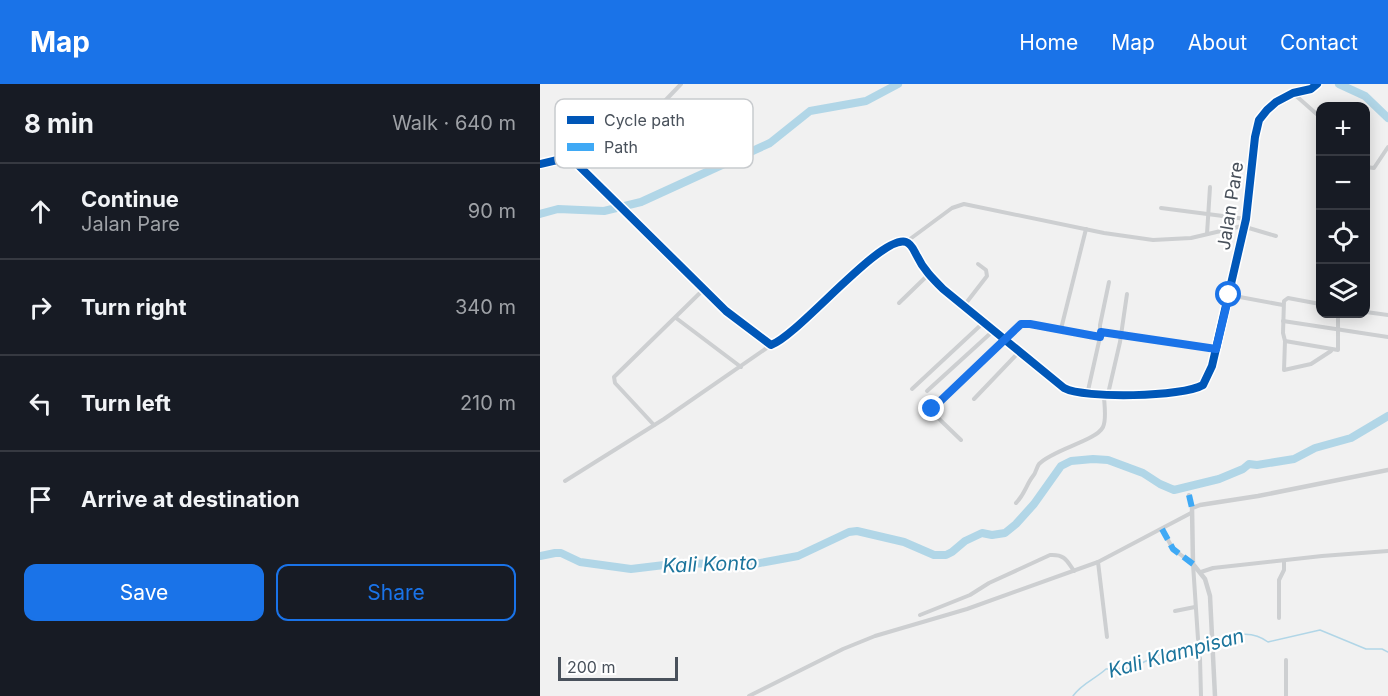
<!DOCTYPE html>
<html lang="en">
<head>
<meta charset="utf-8">
<style>
	:root { --surface:#171b24; --page:#20242c; --text:#f1f3f6; --muted:#9ea1a6; --line:#363941; --accent:#1a73e8 }
	body { margin:0; font-family:Inter,sans-serif; background:var(--page); color:var(--text) }
	.controls { position:absolute; right:18px; top:18px; display:grid; overflow:hidden; border-radius:12px; box-shadow:0 3px 15px #0003 }
	.controls button { width:54px; height:54px; display:grid; place-items:center; padding:0; border:0; border-bottom:2px solid var(--line); background:var(--surface); color:var(--text); font:30px sans-serif }
	.scale { position:absolute; left:18px; bottom:15px; width:120px; box-sizing:border-box; padding-left:6px; border:3px solid #49515b; border-top:0; font-size:16px; line-height:21px; white-space:nowrap; color:#49515b; -webkit-text-stroke:4px #fff; paint-order:stroke }
	.stop { position:absolute; width:18px; height:18px; margin:-14px; border:4px solid #1a73e8; border-radius:50%; background:#fff }
	.stop.end { background:#1a73e8; border-color:#fff; box-shadow:0 2px 6px #0008 }
	.list { margin:0; padding:0; list-style:none }
	h2 { display:flex; justify-content:space-between; align-items:center; height:78px; margin:0; padding:0 24px; font-size:26px }
	h2 small { font-size:20px; font-weight:400; color:var(--muted) }
	.list li { display:grid; grid-template-columns:39px 1fr auto; gap:18px; align-items:center; box-sizing:border-box; height:96px; padding:0 24px; border-top:2px solid var(--line) }
	.list b { display:block; font-size:22px; white-space:nowrap }
	.list p { margin:0; font-size:20px; white-space:nowrap; color:var(--muted) }
	.list em { font-size:20px; font-style:normal; color:var(--muted) }
	.actions { display:flex; gap:12px; padding:18px 24px }
	.actions a { flex:1; padding:14px 0; border:2px solid var(--accent); border-radius:12px; text-align:center; font-size:21px; color:var(--accent) }
	.actions .main { background:var(--accent); color:#fff }
	.icon { flex:none; width:33px; height:33px; fill:none; stroke:currentColor; stroke-width:2; stroke-linecap:round; stroke-linejoin:round }
	.map { position:relative; flex:none; width:848px; height:612px; overflow:hidden }
	header { display:flex; align-items:center; gap:36px; box-sizing:border-box; height:84px; padding:0 30px; background:var(--accent); color:#fff }
	header strong { font-size:28px }
	nav { display:flex; gap:33px; margin-inline-start:auto; font-size:21px }
	main { display:flex }
	aside { flex:1; background:var(--surface) }
	.map>svg:first-child { display:block }
</style>
</head>
<body>
<header>
<strong>Map</strong>
<nav><a>Home</a><a>Map</a><a>About</a><a>Contact</a></nav>
</header>
<main>
<aside>
<h2>8 min<small>Walk · 640 m</small></h2>
<ul class="list">
<li><svg class="icon" aria-label="ahead" viewBox="0 0 24 24"><path d="M12 20V5M6 11l6-6 6 6"/></svg><div><b>Continue</b><p>Jalan Pare</p></div><em>90 m</em></li>
<li><svg class="icon" aria-label="right" viewBox="0 0 24 24"><path d="M7 20v-9h11M14 6l5 5-5 5"/></svg><div><b>Turn right</b></div><em>340 m</em></li>
<li><svg class="icon" aria-label="left" viewBox="0 0 24 24"><path d="M17 20v-9H6M10 6l-5 5 5 5"/></svg><div><b>Turn left</b></div><em>210 m</em></li>
<li><svg class="icon" aria-label="arrive" viewBox="0 0 24 24"><path d="M6 21V4h12l-3 4 3 4H6"/></svg><div><b>Arrive at destination</b></div></li>
</ul>
<div class="actions"><a class="main">Save</a><a>Share</a></div>
</aside>
<div class="map">
<svg width="848" height="612" viewBox="0 0 848 612">
	<rect width="100%" height="100%" fill="#f1f1f1"/>
	<g fill="none" stroke-linecap="round" stroke-linejoin="round">
		<g stroke="#b1d6e7" stroke-width="1.5">
			<path d="M675,560C691,550 711,545 728,558L780,546L826,565H842L848,568"/>
			<path d="M533,612C542,599 554,596 566,585L592,584L618,571L638,565L670,561"/>
		</g>
		<g stroke="#b1d6e7" stroke-width="8">
			<polyline points="799,0 825,12 848,34"/>
			<polyline points="0,130 18,125 64,127 101,118 230,59 270,27 326,17 358,0"/>
			<polyline points="0,472 15,469 21,469 40,478 91,485 141,479 209,481 258,472 309,448 317,447 364,458 394,471 406,471 412,468 425,457 442,449 452,451 465,449 476,440 494,420 521,382 531,377 553,375 568,376 603,389 620,400 634,406 679,395 703,385 709,380 717,381 754,375 775,364 811,354 848,332"/>
		</g>
		<g stroke="#cdcfd1" stroke-width="4">
			<polyline points="754,10 780,33"/>
			<polyline points="29,73 71,44 119,23 141,0"/>
			<path d="M0,80L30,73L186,227L231,261C259,251 341,150 366,158C372,160 374,167 377,172C383,185 393,195 403,205L524,304C544,315 643,313 663,301L672,282L706,135L715,53L719,36L727,26L736,18L753,9L771,5L777,0"/>
			<polyline points="826,83 834,84 848,63"/>
			<polyline points="621,124 706,135"/>
			<polyline points="667,150 670,103"/>
			<polyline points="366,158 412,124 424,120 564,149 613,156 651,154 702,142 736,152"/>
			<polyline points="689,211 743,221"/>
			<polyline points="359,219 389,190"/>
			<polyline points="780,220 748,214 744,217 743,249 745,257 798,266 798,230"/>
			<polyline points="423,223 447,192 446,186 438,180"/>
			<polyline points="826,228 848,231"/>
			<polyline points="136,234 201,283"/>
			<polyline points="743,237 848,253"/>
			<polyline points="521,245 546,145"/>
			<polyline points="561,248 676,265"/>
			<polyline points="745,257 744,286 771,280 791,267"/>
			<polyline points="372,305 443,239"/>
			<polyline points="387,307 453,247"/>
			<polyline points="568,310 580,258 587,210"/>
			<polyline points="547,311 560,253 560,241 569,198"/>
			<polyline points="434,315 479,268"/>
			<polyline points="114,341 75,299 74,293 163,206"/>
			<polyline points="421,356 395,331 392,326 393,323 477,242 482,240 490,240 560,253"/>
			<polyline points="25,397 124,335 231,261"/>
			<polyline points="649,411 652,424"/>
			<path d="M476,419C485,410 486,401 493,392C496,389 496,384 499,380C514,365 556,357 563,343C567,335 564,320 564,311"/>
			<polyline points="622,445 633,465 653,480 658,555"/>
			<polyline points="558,478 567,553"/>
			<polyline points="661,488 673,484 782,472 848,467"/>
			<polyline points="635,527 655,523"/>
			<path d="M380,531L430,511L449,499L510,471C525,470 527,477 534,487"/>
			<polyline points="739,534 739,496 744,486 744,477"/>
			<polyline points="660,574 661,612"/>
			<polyline points="209,612 303,565 335,552 427,525 558,478 651,429"/>
			<polyline points="746,612 746,576"/>
		</g>
		<polyline stroke="#cdcfd1" stroke-width="4.5" points="675,612 670,512 665,495 653,480 652,424 660,421 718,412 848,386"/>
		<g stroke="#3fa9f5" stroke-width="6" stroke-dasharray="12 6" stroke-linecap="butt">
			<polyline points="649,411 652,424"/>
			<polyline points="622,445 633,465 653,480"/>
		</g>
		<defs>
			<path id="cycleway" d="M0,80L30,73L186,227L231,261C259,251 341,150 366,158C372,160 374,167 377,172C383,185 393,195 403,205L524,304C544,315 643,313 663,301L672,282L706,135L715,53L719,36L727,26L736,18L753,9L771,5L777,0"/>
		</defs>
		<use href="#cycleway" stroke="#fff" stroke-width="11"/>
		<use href="#cycleway" stroke="#0057b8" stroke-width="8"/>
	</g>
	<g fill="none" stroke-linecap="round" stroke-linejoin="round">
		<polyline stroke="#1a73e8" stroke-width="8" points="392,325 481,240 490,240 560,253 561,248 676,265 689,211"/>
	</g>
	<g text-anchor="middle" dominant-baseline="central" stroke-width="4.5" stroke-linejoin="round" paint-order="stroke">
		<g font-size="18" fill="#49515b" stroke="#fff">
			<text transform="translate(690 122) rotate(-81)">Jalan Pare</text>
		</g>
		<g font-size="20" font-style="italic" fill="#1b749c" stroke="#fff">
			<text transform="translate(170 480) rotate(-2)">Kali Konto</text>
			<text transform="translate(636 569) rotate(-15)">Kali Klampisan</text>
		</g>
	</g>
	<rect x="15" y="15" width="198" height="69" rx="9" fill="#fff" stroke="#c8cbce" stroke-width="1.5"/>
	<rect x="27" y="32" width="27" height="8" fill="#0057b8"/>
	<rect x="27" y="59" width="27" height="8" fill="#3fa9f5"/>
	<g font-size="16" fill="#49515b">
		<text x="64" y="42">Cycle path</text>
		<text x="64" y="69">Path</text>
	</g>
</svg>
<div class="controls">
<button>+</button>
<button>−</button>
<button><svg class="icon" aria-label="locate" viewBox="0 0 24 24"><circle cx="12" cy="12" r="6"/><path d="M12 2v4M12 18v4M2 12h4M18 12h4"/></svg></button>
<button><svg class="icon" aria-label="layers" viewBox="0 0 24 24"><path d="M12 4l9 5-9 5-9-5zM3 14l9 5 9-5"/></svg></button>
</div>
<div class="scale">200 m</div>
<div class="stop" style="left:689px;top:211px"></div>
<div class="stop end" style="left:392px;top:325px"></div>
</div>
</main>
</body>
</html>
